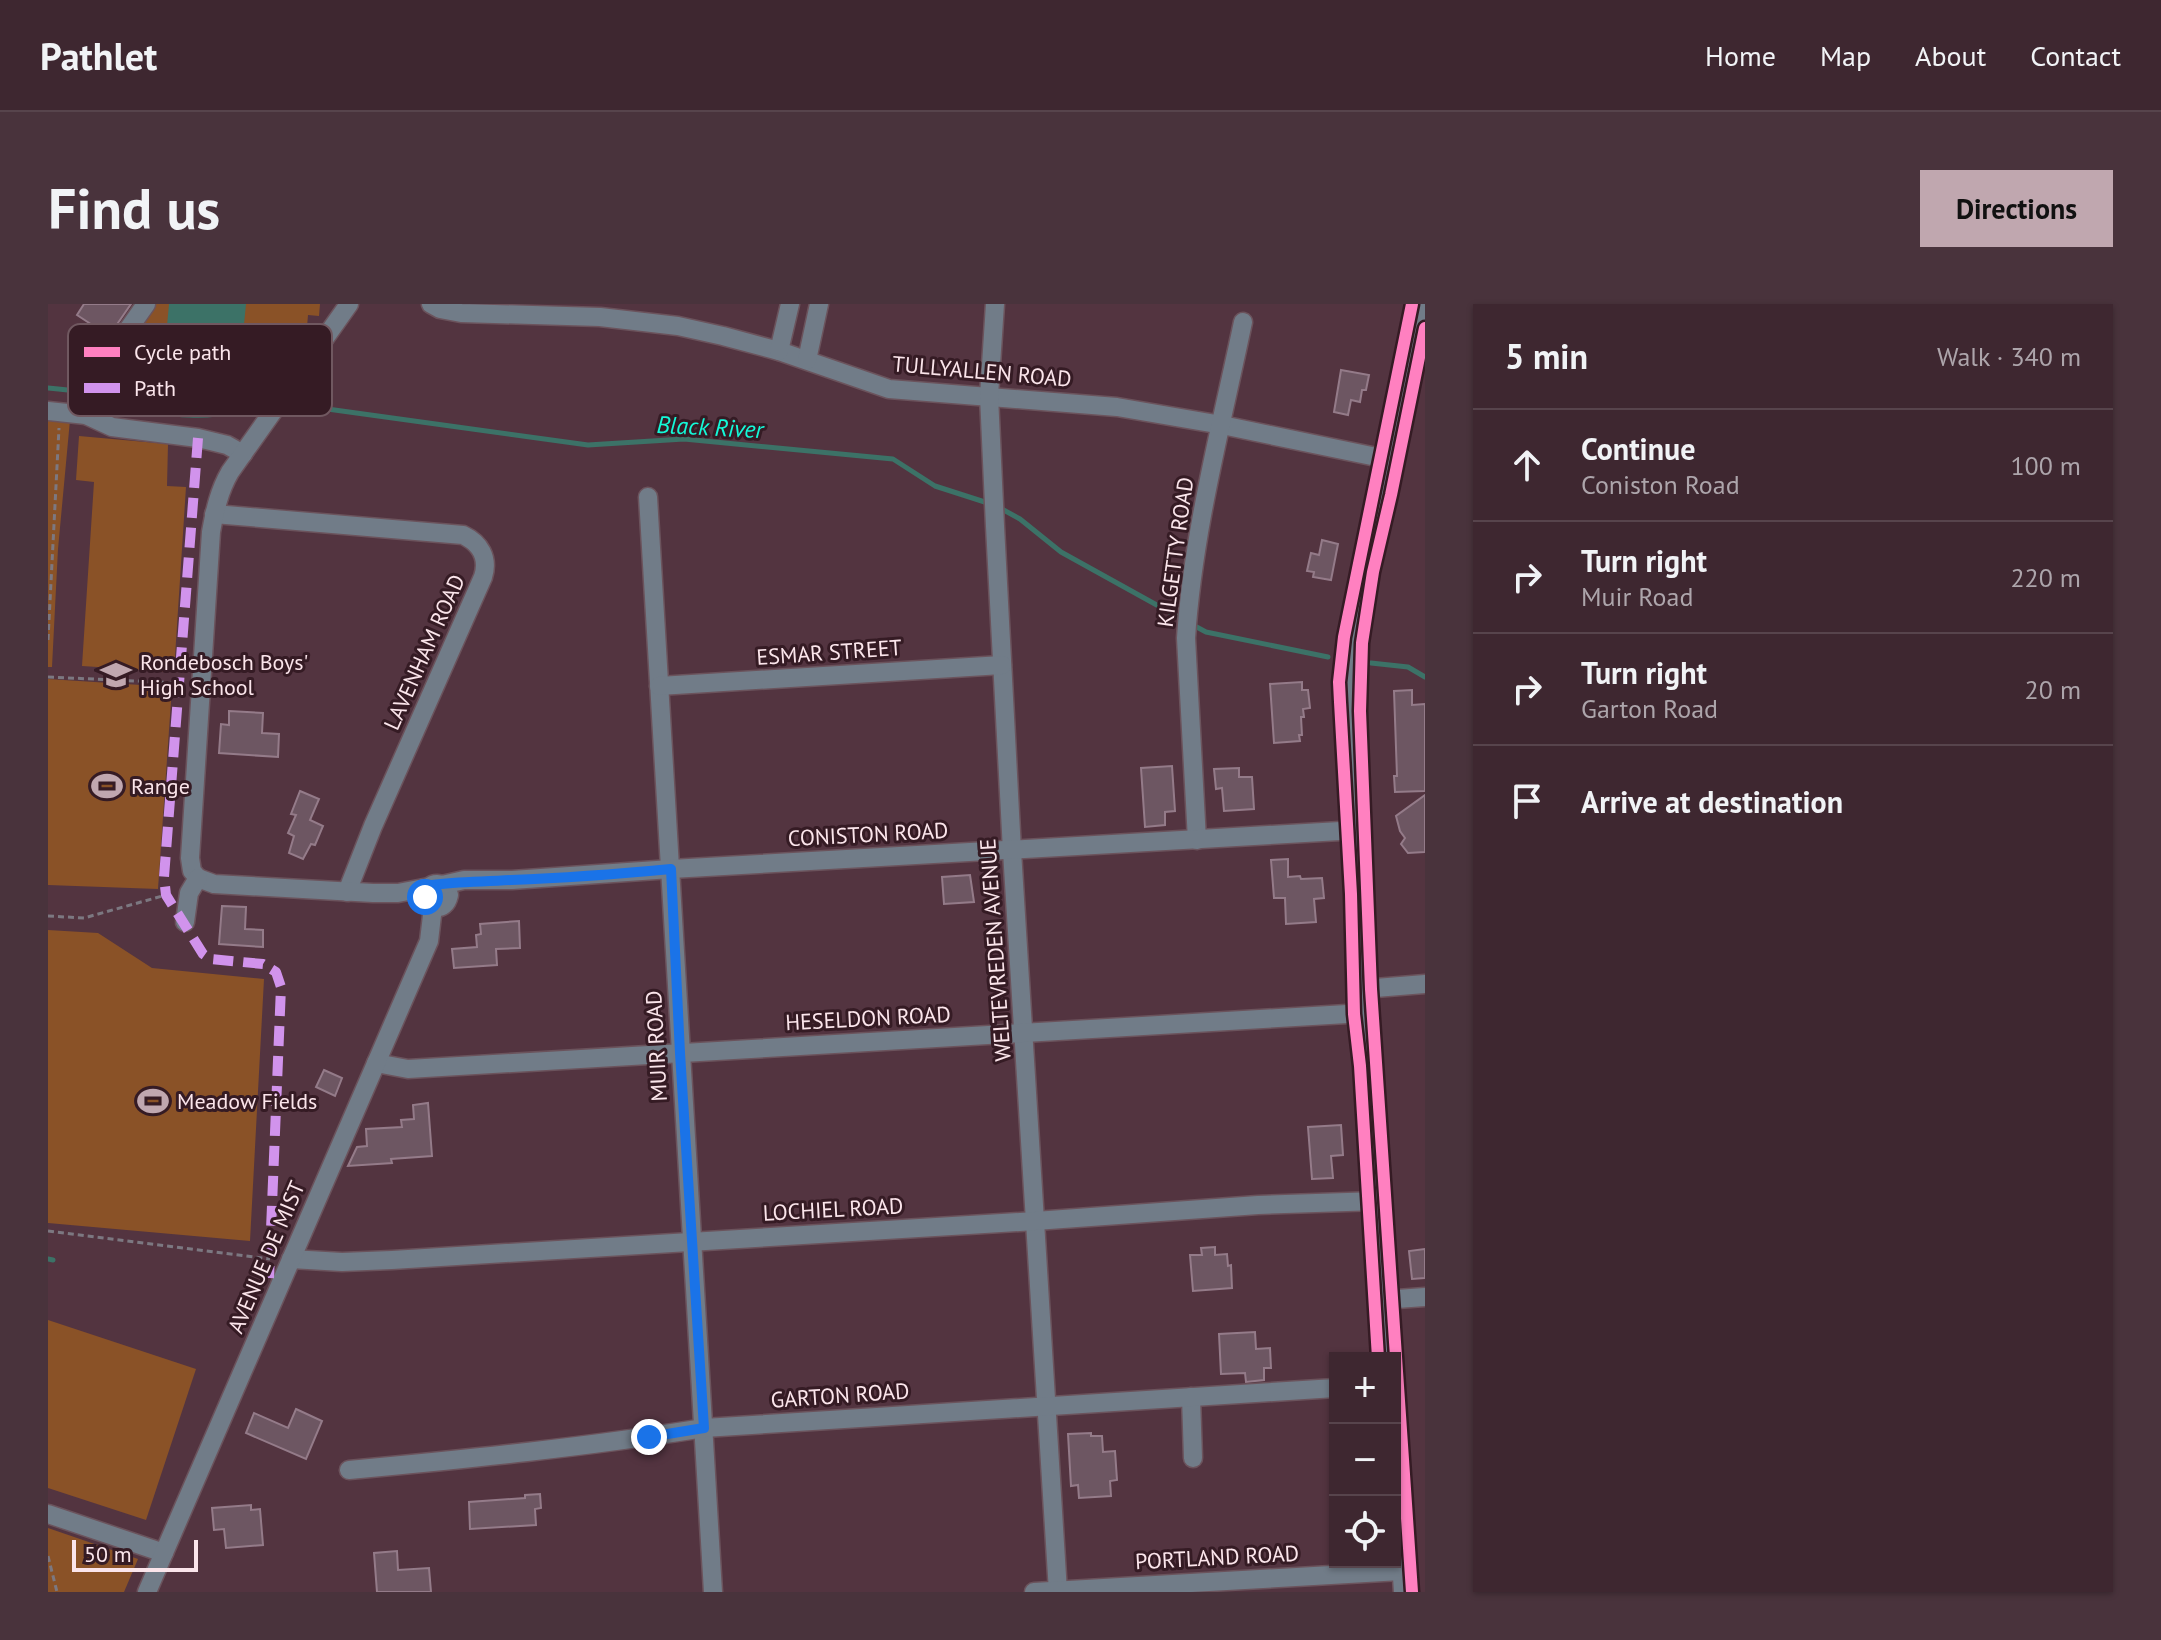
<!DOCTYPE html>
<html lang="en">
<head>
<meta charset="utf-8">
<style>
	:root { --surface:#3e2730; --page:#49333c; --text:#f1f3f6; --muted:#ada5ab; --line:#57444c; --accent:#c0a7af }
	body { margin:0; font-family:"PT Sans",sans-serif; background:var(--page); color:var(--text) }
	.controls { position:absolute; right:24px; bottom:24px; display:grid; overflow:hidden; border-radius:0px; box-shadow:0 2px 6px #0004 }
	.controls button { width:72px; height:72px; display:grid; place-items:center; padding:0; border:0; border-bottom:2px solid var(--line); background:var(--surface); color:var(--text); font:40px sans-serif }
	.scale { position:absolute; left:24px; bottom:20px; width:126px; box-sizing:border-box; padding-left:8px; border:4px solid #fbe5eb; border-top:0; font-size:22px; line-height:28px; white-space:nowrap; color:#fbe5eb; -webkit-text-stroke:6px #351b24; paint-order:stroke }
	.stop { position:absolute; width:24px; height:24px; margin:-18px; border:6px solid #1a73e8; border-radius:50%; background:#fff }
	.stop.end { background:#1a73e8; border-color:#fff; box-shadow:0 2px 8px #0008 }
	.list { margin:0; padding:0; list-style:none }
	h2 { display:flex; justify-content:space-between; align-items:center; height:104px; margin:0; padding:0 32px; font-size:34px }
	h2 small { font-size:26px; font-weight:400; color:var(--muted) }
	.list li { display:grid; grid-template-columns:52px 1fr auto; gap:24px; align-items:center; box-sizing:border-box; height:112px; padding:0 32px; border-top:2px solid var(--line) }
	.list b { display:block; font-size:30px; white-space:nowrap }
	.list p { margin:0; font-size:26px; white-space:nowrap; color:var(--muted) }
	.list em { font-size:26px; font-style:normal; color:var(--muted) }
	.icon { flex:none; width:44px; height:44px; fill:none; stroke:currentColor; stroke-width:2; stroke-linecap:round; stroke-linejoin:round }
	.map { position:relative; flex:none; width:1377px; height:1288px; overflow:hidden; border-radius:0px }
	header { display:flex; align-items:center; gap:48px; box-sizing:border-box; height:112px; padding:0 40px; background:var(--surface); border-bottom:2px solid var(--line) }
	header strong { font-size:38px }
	nav { display:flex; gap:44px; margin-inline-start:auto; font-size:28px }
	.intro { display:flex; align-items:center; justify-content:space-between; box-sizing:border-box; height:192px; padding:0 48px }
	h1 { margin:0; font-size:56px }
	.button { padding:20px 36px; border-radius:0px; background:var(--accent); color:#111; font-size:28px; font-weight:700 }
	main { display:flex; gap:48px; padding:0 48px }
	aside { flex:1; background:var(--surface); border-radius:0px; box-shadow:0 2px 6px #0004 }
	.map>svg:first-child { display:block }
</style>
</head>
<body>
<header>
<strong>Pathlet</strong>
<nav><a>Home</a><a>Map</a><a>About</a><a>Contact</a></nav>
</header>
<div class="intro"><h1>Find us</h1><a class="button">Directions</a></div>
<main>
<div class="map">
<svg width="1377" height="1288" viewBox="0 0 1377 1288">
	<rect width="100%" height="100%" fill="#533440"/>
	<g fill="#8a5227">
		<path d="M103,0H272L271,12L260,11L258,35L220,86L162,93L119,86L77,70C71,36 85,26 103,0Z"/>
		<polygon points="0,113 22,116 10,245 4,363 0,363"/>
		<polygon points="31,132 120,140 119,182 138,183 126,368 34,362 46,178 28,176"/>
		<polygon points="0,375 124,383 110,585 0,581"/>
		<polygon points="0,626 50,629 104,664 216,675 202,937 0,919"/>
		<polygon points="0,1016 148,1065 98,1216 0,1184"/>
		<polygon points="0,1224 90,1255 76,1288 0,1288"/>
	</g>
	<polygon fill="#3c7267" points="121,0 198,0 193,51 117,43"/>
	<g fill="none" stroke-linecap="round" stroke-linejoin="round">
		<g stroke="#3c7267" stroke-width="5">
			<path d="M0,84C21,86 42,88 62,93C88,100 113,110 141,111C157,112 174,110 190,106C202,103 213,96 226,97"/>
			<polyline points="236,99 540,141 636,135 845,155 887,182 943,200"/>
			<polyline points="952,204 972,215 1013,248 1134,315"/>
			<polyline points="1143,320 1158,328 1280,353"/>
			<polyline points="1323,359 1360,363 1377,373"/>
			<polyline points="0,955 5,956"/>
		</g>
	</g>
	<g fill="#6d5662" stroke="#947b89" stroke-width="2">
		<polygon points="36,0 83,0 61,32 29,11"/>
		<polygon points="1293,66 1321,71 1318,86 1314,86 1312,98 1303,96 1300,111 1286,108"/>
		<polygon points="1274,236 1290,240 1283,276 1265,273 1266,268 1259,267 1263,249 1271,251"/>
		<polygon points="1254,378 1254,386 1260,386 1262,404 1255,405 1256,413 1253,413 1254,431 1251,431 1252,437 1226,439 1222,380"/>
		<polygon points="1364,386 1364,401 1377,400 1377,487 1347,488 1346,472 1349,472 1346,387"/>
		<polygon points="181,407 215,409 214,429 231,430 230,453 171,449 173,420 181,421"/>
		<polygon points="1124,462 1127,507 1117,508 1117,521 1097,523 1093,464"/>
		<polygon points="1191,464 1191,473 1204,473 1206,505 1176,507 1174,484 1168,485 1166,465"/>
		<polygon points="252,487 271,495 262,516 275,522 267,541 263,540 255,555 241,549 246,532 240,529 248,511 243,510"/>
		<polygon points="1377,491 1377,548 1360,549 1353,540 1357,534 1352,527 1348,512"/>
		<polygon points="1240,555 1240,573 1252,572 1253,575 1274,574 1276,594 1266,595 1268,618 1238,620 1237,594 1226,594 1223,556"/>
		<polygon points="922,571 926,598 896,600 894,573"/>
		<polygon points="174,602 198,603 197,625 215,626 215,643 171,640"/>
		<polygon points="471,617 472,644 448,645 449,661 406,664 404,645 429,643 428,631 433,630 432,620"/>
		<polygon points="276,766 294,774 287,792 268,783"/>
		<polygon points="380,799 384,852 343,855 344,859 300,862 309,843 319,842 318,825 354,823 353,816 366,815 365,801"/>
		<polygon points="1293,821 1295,851 1283,852 1285,874 1264,875 1260,823"/>
		<polygon points="1167,943 1167,951 1179,950 1180,962 1183,961 1184,984 1145,987 1142,951 1154,951 1153,944"/>
		<polygon points="1377,945 1377,974 1364,975 1361,947"/>
		<polygon points="1207,1028 1208,1045 1222,1044 1223,1064 1216,1064 1216,1076 1198,1078 1197,1069 1173,1070 1171,1030"/>
		<polygon points="248,1105 274,1117 258,1155 198,1129 206,1109 240,1124"/>
		<polygon points="1043,1129 1043,1132 1054,1132 1055,1148 1067,1147 1069,1176 1062,1177 1063,1192 1031,1194 1030,1181 1023,1182 1020,1130"/>
		<polygon points="492,1190 493,1204 487,1205 488,1221 422,1225 421,1198 477,1194 477,1191"/>
		<polygon points="203,1201 203,1206 212,1205 215,1241 178,1244 176,1225 166,1226 164,1204"/>
		<polygon points="349,1247 350,1266 381,1264 383,1288 329,1288 326,1249"/>
	</g>
	<g fill="none" stroke-linecap="round" stroke-linejoin="round">
		<defs>
			<g id="minor">
				<polyline points="383,0 392,5 413,9 552,13 630,22 675,32 731,47 841,85 1069,103 1174,121 1343,156"/>
				<polyline points="947,0 941,92 947,222 964,547 1010,1288"/>
				<polyline points="731,47 742,0"/>
				<polyline points="759,56 771,0"/>
				<polyline points="0,107 38,111 64,123 150,134 179,141 195,150"/>
				<polyline points="38,111 53,64 98,0"/>
				<polyline points="600,193 665,1288"/>
				<path d="M166,210L415,231C432,239 441,254 435,273L325,522L299,588"/>
				<polyline points="611,382 954,361"/>
				<path d="M1149,536L1138,334C1145,228 1173,123 1195,18"/>
				<path d="M150,574L144,567L142,554L163,228C167,206 171,187 182,168L301,0"/>
				<polyline points="150,574 166,580 325,589 350,589 381,583"/>
				<path d="M384,581C393,578 399,583 401,591C399,600 394,605 385,603"/>
				<polyline points="394,581 416,576 464,576 623,565 1310,526"/>
				<polyline points="137,618 141,589 150,574"/>
				<polyline points="1315,685 1377,680"/>
				<polyline points="328,759 360,765 1316,709"/>
				<polyline points="243,955 294,958 344,956 987,917 1210,901 1330,897"/>
				<polyline points="1335,996 1377,993"/>
				<polyline points="1339,1054 1316,709 1304,375 1312,307 1373,0"/>
				<polyline points="1143,1093 1145,1154"/>
				<path d="M301,1166C420,1155 538,1143 656,1124L1287,1084"/>
				<polyline points="1347,1168 1355,1288"/>
				<polyline points="0,1210 116,1249"/>
				<polyline points="99,1288 381,637 385,603"/>
				<polyline points="986,1288 1353,1267"/>
			</g>
		</defs>
		<use href="#minor" stroke="#6b535c" stroke-width="21"/>
		<g stroke="#7c7881" stroke-width="3" stroke-dasharray="6 4" stroke-linecap="butt">
			<polyline points="0,336 11,124"/>
			<polyline points="0,373 131,379"/>
			<polyline points="0,612 36,614 118,591"/>
			<polyline points="0,927 222,955"/>
			<polyline points="0,1252 9,1288"/>
		</g>
		<use href="#minor" stroke="#717c88" stroke-width="18"/>
		<polyline stroke="#d193ec" stroke-width="10" stroke-dasharray="20 10" stroke-linecap="butt" points="150,134 116,573 118,591 155,650 162,655 215,660 228,668 233,683 221,974"/>
		<defs>
			<g id="cycleway">
				<polyline points="1330,1054 1312,762 1306,710 1303,590 1292,398 1291,378 1296,333 1364,0"/>
				<polyline points="1364,1288 1323,685 1312,407 1314,339 1325,268 1343,191 1377,24"/>
			</g>
		</defs>
		<use href="#cycleway" stroke="#351b24" stroke-width="17"/>
		<use href="#cycleway" stroke="#ff80c0" stroke-width="12"/>
	</g>
	<g fill="none" stroke-linecap="round" stroke-linejoin="round">
		<path stroke="#1a73e8" stroke-width="10" d="M377,593L379,586L384,581C410,577 436,578 463,576C516,574 570,570 623,565L632,749L656,1124L601,1133"/>
	</g>
	<defs>
		<symbol id="school-bare" viewBox="-9 -9 18 18"><path d="M0-5L7-2L0 1L-7-2ZM-4 1L0 2.5L4 1V4Q0 6-4 4Z" fill="#c0a7af" stroke="#351b24" stroke-width="2.5" paint-order="stroke"/></symbol>
		<symbol id="stadium-bare" viewBox="-9 -9 18 18"><path d="M0-5a6.5 5 0 1 0 0 10a6.5 5 0 1 0 0-10ZM-3.5-1.8h7v3.6h-7Z" fill="#c0a7af" stroke="#351b24" stroke-width="2.5" paint-order="stroke"/></symbol>
	</defs>
	<g fill-rule="evenodd">
		<use href="#school-bare" x="46" y="349" width="44" height="44"/>
		<use href="#stadium-bare" x="37" y="460" width="44" height="44"/>
		<use href="#stadium-bare" x="83" y="775" width="44" height="44"/>
	</g>
	<g text-anchor="middle" dominant-baseline="central" stroke-width="6" stroke-linejoin="round" paint-order="stroke">
		<g font-size="22" fill="#fbe5eb" stroke="#351b24">
			<text transform="translate(934 67) rotate(5)">TULLYALLEN ROAD</text>
			<text transform="translate(1127 248) rotate(-82)">KILGETTY ROAD</text>
			<text transform="translate(376 348) rotate(-66)">LAVENHAM ROAD</text>
			<text transform="translate(781 348) rotate(-4)">ESMAR STREET</text>
			<text transform="translate(820 530) rotate(-3)">CONISTON ROAD</text>
			<text transform="translate(947 646) rotate(-94)">WELTEVREDEN AVENUE</text>
			<text transform="translate(820 714) rotate(-3)">HESELDON ROAD</text>
			<text transform="translate(608 742) rotate(-93)">MUIR ROAD</text>
			<text transform="translate(785 905) rotate(-3)">LOCHIEL ROAD</text>
			<text transform="translate(218 953) rotate(-67)">AVENUE DE MIST</text>
			<text transform="translate(792 1091) rotate(-4)">GARTON ROAD</text>
			<text transform="translate(1169 1253) rotate(-3)">PORTLAND ROAD</text>
		</g>
		<g font-size="22" fill="#fbe5eb" stroke="#351b24" text-anchor="start">
			<text x="92" y="358">Rondebosch Boys'<tspan x="92" dy="25">High School</tspan></text>
			<text x="83" y="482">Range</text>
			<text x="129" y="797">Meadow Fields</text>
		</g>
		<g font-size="24" font-style="italic" fill="#14f9d8" stroke="#351b24">
			<text transform="translate(662 123) rotate(3)">Black River</text>
		</g>
	</g>
	<rect x="20" y="20" width="264" height="92" rx="12" fill="#351b24" stroke="#705860" stroke-width="2"/>
	<rect x="36" y="43" width="36" height="10" fill="#ff80c0"/>
	<rect x="36" y="79" width="36" height="10" fill="#d193ec"/>
	<g font-size="22" fill="#fbe5eb">
		<text x="86" y="56">Cycle path</text>
		<text x="86" y="92">Path</text>
	</g>
</svg>
<div class="controls">
<button>+</button>
<button>−</button>
<button><svg class="icon" aria-label="locate" viewBox="0 0 24 24"><circle cx="12" cy="12" r="6"/><path d="M12 2v4M12 18v4M2 12h4M18 12h4"/></svg></button>
</div>
<div class="scale">50 m</div>
<div class="stop" style="left:377px;top:593px"></div>
<div class="stop end" style="left:601px;top:1133px"></div>
</div>
<aside>
<h2>5 min<small>Walk · 340 m</small></h2>
<ul class="list">
<li><svg class="icon" aria-label="ahead" viewBox="0 0 24 24"><path d="M12 20V5M6 11l6-6 6 6"/></svg><div><b>Continue</b><p>Coniston Road</p></div><em>100 m</em></li>
<li><svg class="icon" aria-label="right" viewBox="0 0 24 24"><path d="M7 20v-9h11M14 6l5 5-5 5"/></svg><div><b>Turn right</b><p>Muir Road</p></div><em>220 m</em></li>
<li><svg class="icon" aria-label="right" viewBox="0 0 24 24"><path d="M7 20v-9h11M14 6l5 5-5 5"/></svg><div><b>Turn right</b><p>Garton Road</p></div><em>20 m</em></li>
<li><svg class="icon" aria-label="arrive" viewBox="0 0 24 24"><path d="M6 21V4h12l-3 4 3 4H6"/></svg><div><b>Arrive at destination</b></div></li>
</ul>
</aside>
</main>
</body>
</html>
